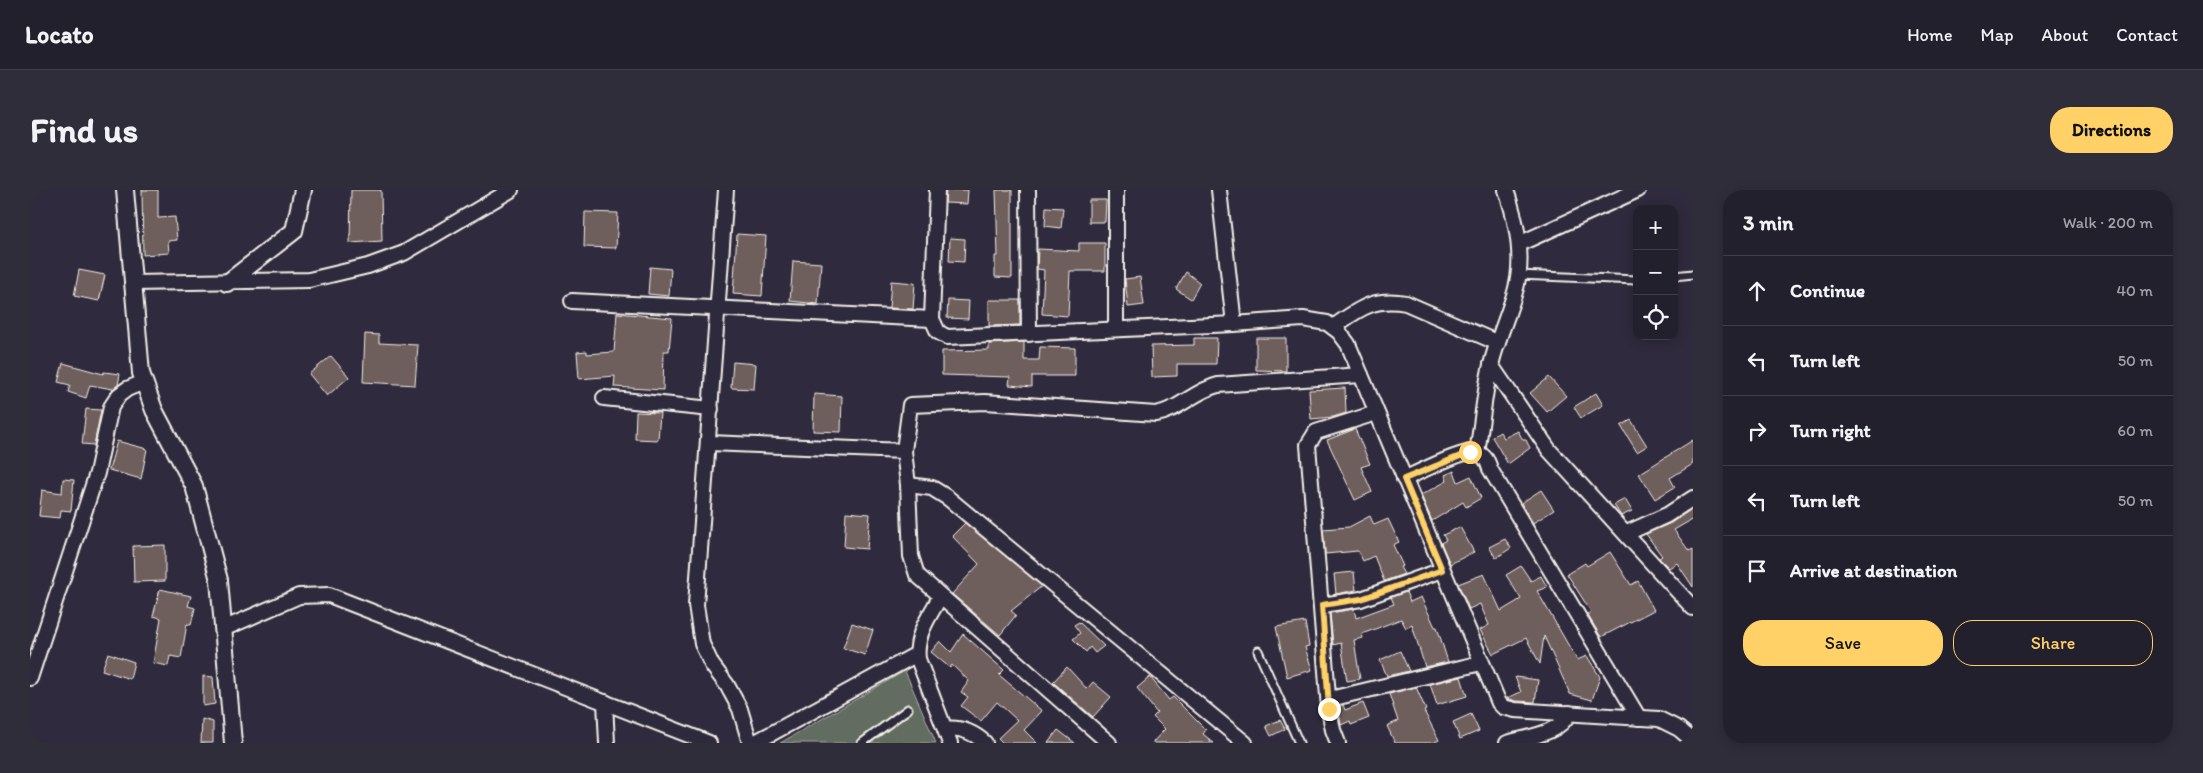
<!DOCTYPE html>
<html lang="en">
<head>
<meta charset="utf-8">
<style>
	:root { --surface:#23202e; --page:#2f2d3a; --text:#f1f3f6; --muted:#a3a3aa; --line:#403e4a; --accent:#ffd166 }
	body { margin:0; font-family:Itim,sans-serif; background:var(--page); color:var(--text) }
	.controls { position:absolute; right:15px; top:15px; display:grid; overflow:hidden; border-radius:10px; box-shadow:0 2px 12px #0003 }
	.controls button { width:45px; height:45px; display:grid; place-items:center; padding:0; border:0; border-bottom:1px solid var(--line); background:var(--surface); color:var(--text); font:25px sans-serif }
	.stop { position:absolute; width:15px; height:15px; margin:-11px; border:4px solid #ffd166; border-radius:50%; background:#fff }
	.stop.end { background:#ffd166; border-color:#fff; box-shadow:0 1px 5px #0008 }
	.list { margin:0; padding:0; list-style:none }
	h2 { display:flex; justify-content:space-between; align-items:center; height:65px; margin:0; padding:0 20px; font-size:21px }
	h2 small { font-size:16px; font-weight:400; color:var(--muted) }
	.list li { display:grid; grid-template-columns:32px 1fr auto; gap:15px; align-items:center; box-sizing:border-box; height:70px; padding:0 20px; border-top:1px solid var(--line) }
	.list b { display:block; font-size:19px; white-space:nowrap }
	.list em { font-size:16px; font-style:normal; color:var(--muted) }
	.actions { display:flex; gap:10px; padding:15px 20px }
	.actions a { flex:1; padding:11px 0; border:1px solid var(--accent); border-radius:20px; text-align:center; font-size:18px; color:var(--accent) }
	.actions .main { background:var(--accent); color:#111 }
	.icon { flex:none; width:28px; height:28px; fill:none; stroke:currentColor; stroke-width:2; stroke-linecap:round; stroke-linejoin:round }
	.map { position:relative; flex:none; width:1663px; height:553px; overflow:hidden; border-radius:20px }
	header { display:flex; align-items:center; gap:30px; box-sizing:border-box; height:70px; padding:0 25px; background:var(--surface); border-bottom:1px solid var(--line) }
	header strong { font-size:24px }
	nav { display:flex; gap:28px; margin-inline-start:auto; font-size:18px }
	.intro { display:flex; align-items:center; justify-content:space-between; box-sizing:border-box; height:120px; padding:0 30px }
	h1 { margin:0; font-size:35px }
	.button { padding:12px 22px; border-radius:20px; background:var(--accent); color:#111; font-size:18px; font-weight:700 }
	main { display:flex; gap:30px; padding:0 30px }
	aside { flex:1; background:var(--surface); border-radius:20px; box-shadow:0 2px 12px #0003 }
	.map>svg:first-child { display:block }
</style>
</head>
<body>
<header>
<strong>Locato</strong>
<nav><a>Home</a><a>Map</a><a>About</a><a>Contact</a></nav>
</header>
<div class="intro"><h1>Find us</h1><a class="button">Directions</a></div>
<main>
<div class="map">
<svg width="1663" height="553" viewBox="0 0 1663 553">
	<rect width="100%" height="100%" fill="#2f2a3d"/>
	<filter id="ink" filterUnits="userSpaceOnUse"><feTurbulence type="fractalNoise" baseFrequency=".02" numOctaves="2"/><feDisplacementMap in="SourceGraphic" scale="10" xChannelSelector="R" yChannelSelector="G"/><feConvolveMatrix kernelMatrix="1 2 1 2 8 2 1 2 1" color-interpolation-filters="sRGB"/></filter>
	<g filter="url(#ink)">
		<polygon fill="#636c60" stroke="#acaea4" points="875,481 906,553 750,553"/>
		<g fill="#6e5e5c" stroke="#f4f1e8">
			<polygon points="112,0 128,0 128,28 145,27 147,50 138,51 139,63 113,65"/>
			<polygon points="321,0 351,0 352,51 320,53"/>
			<polygon points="916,0 938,0 937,14 915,13"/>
			<polygon points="966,0 982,0 982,88 965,87 965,66 968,66"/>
			<polygon points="1059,10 1076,10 1075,32 1059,32"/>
			<polygon points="1016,17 1033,18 1031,38 1015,36"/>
			<polygon points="555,22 588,23 586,58 554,57"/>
			<polygon points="707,44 736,46 732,106 703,104"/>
			<polygon points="920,48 935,49 934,72 919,71"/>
			<polygon points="1049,53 1075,53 1075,81 1040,81 1038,126 1012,124 1014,80 1007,79 1008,59 1049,61"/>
			<polygon points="763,71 791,73 788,114 760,111"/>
			<polygon points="620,77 641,79 639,106 618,104"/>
			<polygon points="49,80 75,85 69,111 44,106"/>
			<polygon points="1156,82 1170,93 1161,109 1146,99"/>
			<polygon points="1110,87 1114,115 1098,117 1095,89"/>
			<polygon points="861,91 885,93 883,119 859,118"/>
			<polygon points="918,110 939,111 938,129 917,128"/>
			<polygon points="959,110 990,110 990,135 959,136"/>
			<polygon points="587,123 642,128 639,161 634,161 633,200 584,197 585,186 549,189 547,162 557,161 557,164 584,162"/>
			<polygon points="335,144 349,145 349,153 388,155 385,195 333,192"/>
			<polygon points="1164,148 1187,148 1186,174 1147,174 1147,186 1122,187 1121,156 1164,155"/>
			<polygon points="1226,148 1256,148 1256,181 1226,180"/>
			<polygon points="994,152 994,170 1009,170 1010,157 1045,158 1045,186 1002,186 1002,197 979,195 980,187 912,185 912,161 959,160 959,154"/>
			<polygon points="301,166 319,187 297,206 279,184"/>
			<polygon points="703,172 726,174 724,199 701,198"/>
			<polygon points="33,173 73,184 74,182 90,184 88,195 83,199 60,195 56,208 38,202 40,195 28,192"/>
			<polygon points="1519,187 1536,206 1517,222 1500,203"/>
			<polygon points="1315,198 1316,223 1303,227 1281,229 1279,200"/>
			<polygon points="1566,203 1573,215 1551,228 1544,217"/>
			<polygon points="784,204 812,206 811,242 783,241"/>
			<polygon points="56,219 71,220 64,255 52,254"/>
			<polygon points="606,222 630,223 628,250 605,249"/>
			<polygon points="1601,230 1617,256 1607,262 1591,236"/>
			<polygon points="1325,239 1340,274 1331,277 1342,302 1325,310 1297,250"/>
			<polygon points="1488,241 1493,250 1496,250 1500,258 1478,274 1462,247 1470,242 1474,248"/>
			<polygon points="1663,250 1663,274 1640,288 1645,297 1625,309 1609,284"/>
			<polygon points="87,251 117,259 111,289 79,280"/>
			<polygon points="1424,281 1428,292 1441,286 1451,308 1436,317 1433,312 1402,331 1391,305 1417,291 1415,285"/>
			<polygon points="33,289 44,290 41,321 31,320 30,328 9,326 12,300 32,303"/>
			<polygon points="1511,300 1524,320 1503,333 1491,313"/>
			<polygon points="1595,309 1602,321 1591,326 1584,315"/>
			<polygon points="1663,318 1663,329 1644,340 1659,361 1663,359 1663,397 1647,373 1639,378 1629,368 1632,366 1616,344 1641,333"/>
			<polygon points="816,322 840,324 837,359 814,357"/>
			<polygon points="1340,326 1344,335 1358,329 1369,352 1363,355 1373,376 1370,377 1374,384 1354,391 1344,366 1333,371 1328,361 1295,364 1293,339 1319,337"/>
			<polygon points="935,333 1012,396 981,421 986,425 970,445 922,404 949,374 922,346"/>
			<polygon points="1430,337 1444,362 1420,374 1411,353 1416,350 1413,345"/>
			<polygon points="1475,349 1481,358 1466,368 1459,357"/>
			<polygon points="135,355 135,391 104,392 103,356"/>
			<polygon points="1580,362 1601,395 1608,391 1624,420 1571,447 1557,424 1561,422 1537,384 1555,373 1557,376"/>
			<polygon points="1491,376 1501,391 1511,386 1517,397 1507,401 1547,470 1557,466 1570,487 1562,510 1540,504 1514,446 1510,474 1496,448 1463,464 1450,440 1459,435 1450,414 1439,419 1428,394 1454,384 1471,421 1491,409 1476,385"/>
			<polygon points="1324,382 1326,400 1306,404 1304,384"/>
			<polygon points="130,399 161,406 158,416 165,418 161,435 157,434 151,468 140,466 138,476 123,473 131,428 123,426"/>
			<polygon points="1376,402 1380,412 1391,407 1405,437 1407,437 1418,472 1395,477 1382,435 1376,438 1371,429 1332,444 1333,448 1324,450 1330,489 1317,491 1311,453 1303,455 1300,423 1324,419 1326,428 1364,414 1361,407"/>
			<polygon points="1049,432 1074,456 1065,463 1060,457 1056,462 1043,449 1050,443 1044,435"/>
			<polygon points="1275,432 1279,456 1275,457 1282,480 1257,487 1246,437"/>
			<polygon points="822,433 843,440 835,465 813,458"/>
			<polygon points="933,444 974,480 969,485 1012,521 994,540 1007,553 973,553 968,548 987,530 967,512 951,531 931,516 938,507 931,502 939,491 922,475 920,478 901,462 910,451 921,462"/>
			<polygon points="1370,461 1379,481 1357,486 1350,470"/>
			<polygon points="78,463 104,472 100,489 72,480"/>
			<polygon points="1037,477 1057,499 1063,492 1081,507 1063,527 1023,492"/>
			<polygon points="173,486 183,487 185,514 173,516"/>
			<polygon points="1120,487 1139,510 1143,507 1176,540 1173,544 1184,553 1122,553 1135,539 1123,527 1127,523 1107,498"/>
			<polygon points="1431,487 1437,506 1407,515 1400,494"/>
			<polygon points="1485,487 1508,490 1505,512 1486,511 1477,508 1491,502"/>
			<polygon points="1386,497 1396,520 1394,521 1409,550 1403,553 1365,553 1357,536 1368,531 1359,504"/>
			<polygon points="1333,513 1339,528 1321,535 1320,531 1311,535 1308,516 1313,515 1315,520"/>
			<polygon points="1441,524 1449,541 1430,549 1423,532"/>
			<polygon points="172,529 183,532 183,553 171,553"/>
			<polygon points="1250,530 1255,539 1241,546 1236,536"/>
			<polygon points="1028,540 1045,553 1018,553"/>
		</g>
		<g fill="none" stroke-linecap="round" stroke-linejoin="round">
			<defs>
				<g id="service">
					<polyline points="1488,85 1607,90"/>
					<polyline points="1644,86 1663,84"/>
					<polyline points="1228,461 1269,553"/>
					<polyline points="832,553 878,519"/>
				</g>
				<g id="minor">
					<polyline points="696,0 666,415 672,454 682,475 697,495 710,519 720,553"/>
					<polyline points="907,0 902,129 908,142 917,147 1204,134 1273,129 1297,133 1309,142 1318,154 1469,513 1473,517 1485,520 1629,529 1649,539 1663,551"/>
					<polyline points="998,0 999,144"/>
					<polyline points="1189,0 1204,134"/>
					<polyline points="1489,54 1608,0"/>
					<polyline points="103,93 279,90 338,76 374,63 481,0"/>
					<polyline points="542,111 902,129"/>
					<path d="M1303,137C1329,119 1343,107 1376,113L1468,153"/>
					<polyline points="1086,139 1086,0"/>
					<polyline points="1461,175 1519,260 1663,418"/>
					<polyline points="574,208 681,219"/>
					<polyline points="679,253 874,261"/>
					<path d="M1447,262C1452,234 1454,203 1461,175C1467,150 1478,126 1485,102C1495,68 1487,32 1476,0"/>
					<path d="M1374,289C1387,283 1433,260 1445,262C1454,264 1458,271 1460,279L1609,528"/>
					<polyline points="878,295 902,298 918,308 1215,553"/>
					<polyline points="1597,343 1637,325 1663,308"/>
					<path d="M910,407C899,427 885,445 888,469L920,553"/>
					<polyline points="1292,415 1331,409 1412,380"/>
					<polyline points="193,439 269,406 299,405 679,553"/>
					<polyline points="0,488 67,283 81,217 89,205 97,199 114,192"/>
					<polyline points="1300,509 1451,473"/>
					<polyline points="575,512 577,553"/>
					<path d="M915,539C931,537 943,542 955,553"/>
					<polyline points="724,553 887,464"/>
					<path d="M1079,553L887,385L881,366L878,295L874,261L880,215L955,212L1126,224C1149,220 1164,201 1188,195L1331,185"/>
					<polyline points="1308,553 1303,540 1299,519 1278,255 1286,242 1346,223"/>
					<path d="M1477,553C1497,547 1530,544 1539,523"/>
				</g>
				<g id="tertiary">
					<polyline points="95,0 111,183 124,220 164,296 189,390 203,553"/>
					<polyline points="197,93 264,41 273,0"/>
				</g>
			</defs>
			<use href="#service" stroke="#f4f1e8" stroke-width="11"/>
			<use href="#minor" stroke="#f4f1e8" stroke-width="18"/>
			<use href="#tertiary" stroke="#f4f1e8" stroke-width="20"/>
			<use href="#service" stroke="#2f2a3d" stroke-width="7"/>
			<use href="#minor" stroke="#2f2a3d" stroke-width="14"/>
			<use href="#tertiary" stroke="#2f2a3d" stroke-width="16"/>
		</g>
	</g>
	<g fill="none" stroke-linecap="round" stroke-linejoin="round" filter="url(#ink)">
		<polyline stroke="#ffd166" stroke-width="6" points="1299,519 1292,415 1331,409 1412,380 1374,289 1440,262"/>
	</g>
</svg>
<div class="controls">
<button>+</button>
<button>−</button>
<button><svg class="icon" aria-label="locate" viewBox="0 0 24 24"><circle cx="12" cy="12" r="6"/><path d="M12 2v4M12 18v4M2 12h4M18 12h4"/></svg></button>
</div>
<div class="stop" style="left:1440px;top:262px"></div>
<div class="stop end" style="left:1299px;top:519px"></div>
</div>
<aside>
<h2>3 min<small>Walk · 200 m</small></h2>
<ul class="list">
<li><svg class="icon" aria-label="ahead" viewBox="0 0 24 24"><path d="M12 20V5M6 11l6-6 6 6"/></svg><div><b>Continue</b></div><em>40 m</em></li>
<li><svg class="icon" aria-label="left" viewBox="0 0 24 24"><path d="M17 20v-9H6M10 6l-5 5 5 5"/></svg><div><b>Turn left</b></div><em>50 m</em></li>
<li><svg class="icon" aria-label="right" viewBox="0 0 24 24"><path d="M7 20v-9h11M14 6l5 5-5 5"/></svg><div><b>Turn right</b></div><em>60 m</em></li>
<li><svg class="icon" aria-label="left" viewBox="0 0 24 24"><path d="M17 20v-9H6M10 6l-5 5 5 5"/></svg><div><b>Turn left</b></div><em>50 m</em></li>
<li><svg class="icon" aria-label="arrive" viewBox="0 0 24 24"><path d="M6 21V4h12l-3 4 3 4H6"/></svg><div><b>Arrive at destination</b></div></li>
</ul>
<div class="actions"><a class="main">Save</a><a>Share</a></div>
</aside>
</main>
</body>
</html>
